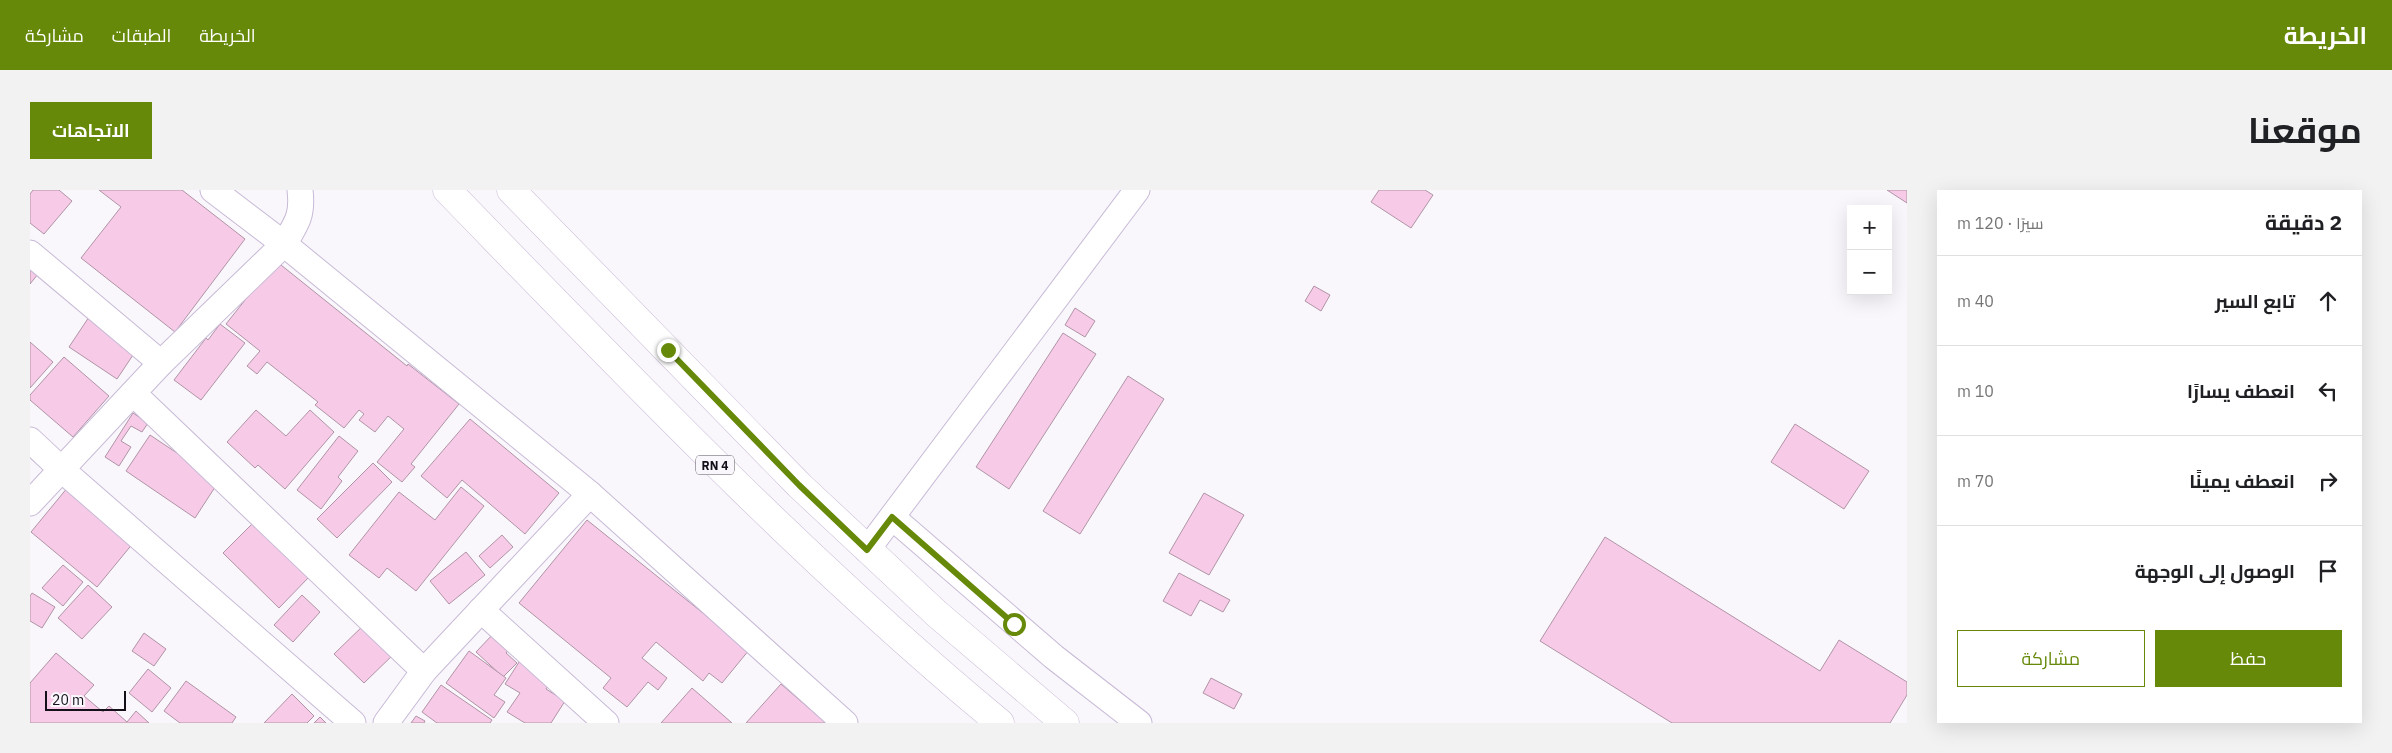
<!DOCTYPE html>
<html lang="ar">
<head>
<meta charset="utf-8">
<style>
	:root { --surface:#fff; --page:#f2f2f2; --text:#202124; --muted:#757577; --line:#e0e0e0; --accent:#66890a }
	body { margin:0; font-family:"IBM Plex Sans",Cairo,sans-serif; background:var(--page); color:var(--text); direction:rtl }
	.controls { position:absolute; right:15px; top:15px; display:grid; overflow:hidden; border-radius:0px; box-shadow:0 5px 20px #0002 }
	.controls button { width:45px; height:45px; display:grid; place-items:center; padding:0; border:0; border-bottom:1px solid var(--line); background:var(--surface); color:var(--text); font:25px sans-serif }
	.scale { position:absolute; left:15px; bottom:12px; width:81px; box-sizing:border-box; padding-left:5px; border:2px solid #140f18; border-top:0; font-size:14px; line-height:18px; white-space:nowrap; color:#140f18; -webkit-text-stroke:4px #f9f6fc; paint-order:stroke }
	.stop { position:absolute; width:15px; height:15px; margin:-11px; border:4px solid #66890a; border-radius:50%; background:#fff }
	.stop.end { background:#66890a; border-color:#fff; box-shadow:0 1px 5px #0008 }
	.list { margin:0; padding:0; list-style:none }
	h2 { display:flex; justify-content:space-between; align-items:center; height:65px; margin:0; padding:0 20px; font-size:21px }
	h2 small { font-size:16px; font-weight:400; color:var(--muted) }
	.list li { display:grid; grid-template-columns:32px 1fr auto; gap:15px; align-items:center; box-sizing:border-box; height:90px; padding:0 20px; border-top:1px solid var(--line) }
	.list b { display:block; font-size:19px; white-space:nowrap }
	.list em { font-size:16px; font-style:normal; color:var(--muted) }
	.actions { display:flex; gap:10px; padding:15px 20px }
	.actions a { flex:1; padding:11px 0; border:1px solid var(--accent); border-radius:0px; text-align:center; font-size:18px; color:var(--accent) }
	.actions .main { background:var(--accent); color:#fff }
	.icon { flex:none; width:28px; height:28px; fill:none; stroke:currentColor; stroke-width:2; stroke-linecap:round; stroke-linejoin:round }
	.map { position:relative; flex:none; width:1877px; height:533px; overflow:hidden; direction:ltr; border-radius:0px }
	header { display:flex; align-items:center; gap:30px; box-sizing:border-box; height:70px; padding:0 25px; background:var(--accent); color:#fff }
	header strong { font-size:24px }
	nav { display:flex; gap:28px; margin-inline-start:auto; font-size:18px }
	.intro { display:flex; align-items:center; justify-content:space-between; box-sizing:border-box; height:120px; padding:0 30px }
	h1 { margin:0; font-size:35px }
	.button { padding:12px 22px; border-radius:0px; background:var(--accent); color:#fff; font-size:18px; font-weight:700 }
	main { display:flex; gap:30px; padding:0 30px }
	aside { flex:1; background:var(--surface); border-radius:0px; box-shadow:0 5px 20px #0002 }
	.map>svg:first-child { display:block }
</style>
</head>
<body>
<header>
<strong>الخريطة</strong>
<nav><a>الخريطة</a><a>الطبقات</a><a>مشاركة</a></nav>
</header>
<div class="intro"><h1>موقعنا</h1><a class="button">الاتجاهات</a></div>
<main>
<aside>
<h2>2 دقيقة<small>سيرًا · 120 m</small></h2>
<ul class="list">
<li><svg class="icon" aria-label="ahead" viewBox="0 0 24 24"><path d="M12 20V5M6 11l6-6 6 6"/></svg><div><b>تابع السير</b></div><em>40 m</em></li>
<li><svg class="icon" aria-label="left" viewBox="0 0 24 24"><path d="M17 20v-9H6M10 6l-5 5 5 5"/></svg><div><b>انعطف يسارًا</b></div><em>10 m</em></li>
<li><svg class="icon" aria-label="right" viewBox="0 0 24 24"><path d="M7 20v-9h11M14 6l5 5-5 5"/></svg><div><b>انعطف يمينًا</b></div><em>70 m</em></li>
<li><svg class="icon" aria-label="arrive" viewBox="0 0 24 24"><path d="M6 21V4h12l-3 4 3 4H6"/></svg><div><b>الوصول إلى الوجهة</b></div></li>
</ul>
<div class="actions"><a class="main">حفظ</a><a>مشاركة</a></div>
</aside>
<div class="map">
<svg width="1877" height="533" viewBox="0 0 1877 533">
	<rect width="100%" height="100%" fill="#f9f6fc"/>
	<g fill="#f7cbe7" stroke="#b094a6">
		<polygon points="3,0 29,0 42,11 14,44 0,33 0,4"/>
		<polygon points="69,0 152,0 215,49 145,142 51,68 91,17"/>
		<polygon points="1349,0 1395,0 1403,5 1381,38 1341,12"/>
		<polygon points="1857,0 1877,0 1877,13"/>
		<polygon points="0,70 12,79 0,94"/>
		<polygon points="246,71 377,176 378,174 429,214 381,274 385,277 372,292 347,272 374,239 358,226 345,242 329,230 334,224 329,220 314,238 285,215 288,212 237,172 227,184 217,176 230,161 196,134"/>
		<polygon points="1284,96 1300,105 1291,121 1275,111"/>
		<polygon points="1045,118 1065,131 1055,147 1035,135"/>
		<polygon points="61,124 109,156 87,189 39,157"/>
		<polygon points="190,134 215,153 171,210 144,190 176,148 178,150"/>
		<polygon points="1033,143 1066,164 979,299 946,277"/>
		<polygon points="0,152 23,172 0,198"/>
		<polygon points="34,167 79,206 43,247 0,210 0,205"/>
		<polygon points="1098,186 1134,209 1050,344 1013,321"/>
		<polygon points="226,220 256,246 280,220 304,242 255,299 228,275 225,278 197,252"/>
		<polygon points="103,223 118,233 112,242 101,236 91,251 101,257 89,276 75,267"/>
		<polygon points="440,229 529,303 495,344 432,290 417,308 391,286"/>
		<polygon points="1765,234 1839,281 1814,319 1741,272"/>
		<polygon points="120,245 189,291 165,328 96,281"/>
		<polygon points="309,246 328,261 308,287 312,291 291,319 267,300"/>
		<polygon points="343,273 362,292 307,348 287,329"/>
		<polygon points="38,297 104,352 67,397 1,342"/>
		<polygon points="431,297 454,316 386,401 357,378 349,388 319,365 369,302 405,330"/>
		<polygon points="1174,303 1214,325 1179,385 1139,363"/>
		<polygon points="557,330 719,460 692,493 679,483 673,491 626,452 612,468 637,488 628,500 618,492 597,517 573,498 581,488 489,413"/>
		<polygon points="225,331 280,386 249,418 193,363"/>
		<polygon points="472,345 483,357 460,378 449,366"/>
		<polygon points="1575,347 1790,481 1809,450 1877,492 1877,505 1860,533 1642,533 1510,451"/>
		<polygon points="436,362 455,385 419,414 400,391"/>
		<polygon points="33,375 53,392 33,416 12,398"/>
		<polygon points="1149,383 1200,410 1193,422 1170,410 1161,426 1133,411"/>
		<polygon points="58,395 82,417 52,449 28,428"/>
		<polygon points="2,403 25,417 12,438 0,431 0,406"/>
		<polygon points="272,405 290,422 263,452 244,435"/>
		<polygon points="338,431 367,461 334,493 304,464"/>
		<polygon points="114,443 136,459 124,476 102,461"/>
		<polygon points="464,443 480,458 476,463 487,473 473,487 446,462"/>
		<polygon points="439,461 476,488 464,505 475,512 464,528 416,493"/>
		<polygon points="26,463 64,495 54,506 73,522 79,516 97,532 106,521 119,533 0,533 0,493"/>
		<polygon points="491,469 522,489 516,499 535,511 521,533 495,533 477,522 490,503 475,494"/>
		<polygon points="118,479 141,498 122,522 99,503"/>
		<polygon points="1181,488 1212,504 1204,519 1173,503"/>
		<polygon points="156,491 206,527 202,533 150,533 134,521"/>
		<polygon points="751,494 796,533 716,533"/>
		<polygon points="411,495 462,530 460,533 407,533 392,522"/>
		<polygon points="662,498 702,533 631,533"/>
		<polygon points="262,504 284,526 277,533 234,533"/>
		<polygon points="386,526 395,531 394,533 381,533"/>
		<polygon points="290,527 296,533 284,533"/>
	</g>
	<g fill="none" stroke-linecap="round" stroke-linejoin="round">
		<defs>
			<g id="minor">
				<polyline points="183,0 254,54 560,304 815,533"/>
				<polyline points="0,63 131,173"/>
				<polyline points="104,204 394,481"/>
				<polyline points="0,250 31,279 323,533"/>
				<path d="M0,313L131,173L254,54C267,33 273,25 270,0"/>
				<polyline points="862,327 1024,467 1109,533"/>
				<polyline points="837,360 1107,0"/>
				<polyline points="451,420 576,533"/>
				<polyline points="356,533 394,481 560,304"/>
			</g>
			<g id="primary">
				<path d="M417,0C596,184 772,369 970,533"/>
				<polyline points="481,0 769,295 907,424 1035,533"/>
			</g>
		</defs>
		<use href="#minor" stroke="#c8bad6" stroke-width="27"/>
		<use href="#primary" stroke="#c8bad6" stroke-width="29"/>
		<use href="#minor" stroke="#fff" stroke-width="25"/>
		<use href="#primary" stroke="#fff" stroke-width="28"/>
	</g>
	<g fill="none" stroke-linecap="round" stroke-linejoin="round">
		<polyline stroke="#66890a" stroke-width="6" points="638,160 769,295 837,360 862,327 984,434"/>
	</g>
	<g text-anchor="middle" dominant-baseline="central" stroke-width="4" stroke-linejoin="round" paint-order="stroke">
		<rect fill="#f9f6fc" stroke="#59545c" stroke-width="1" x="666" y="265.5" width="38" height="19" rx="4"/>
		<g font-size="12" font-weight="bold" fill="#140f18">
			<text x="685" y="275">RN 4</text>
		</g>
	</g>
</svg>
<div class="controls">
<button>+</button>
<button>−</button>
</div>
<div class="scale">20 m</div>
<div class="stop" style="left:984px;top:434px"></div>
<div class="stop end" style="left:638px;top:160px"></div>
</div>
</main>
</body>
</html>
